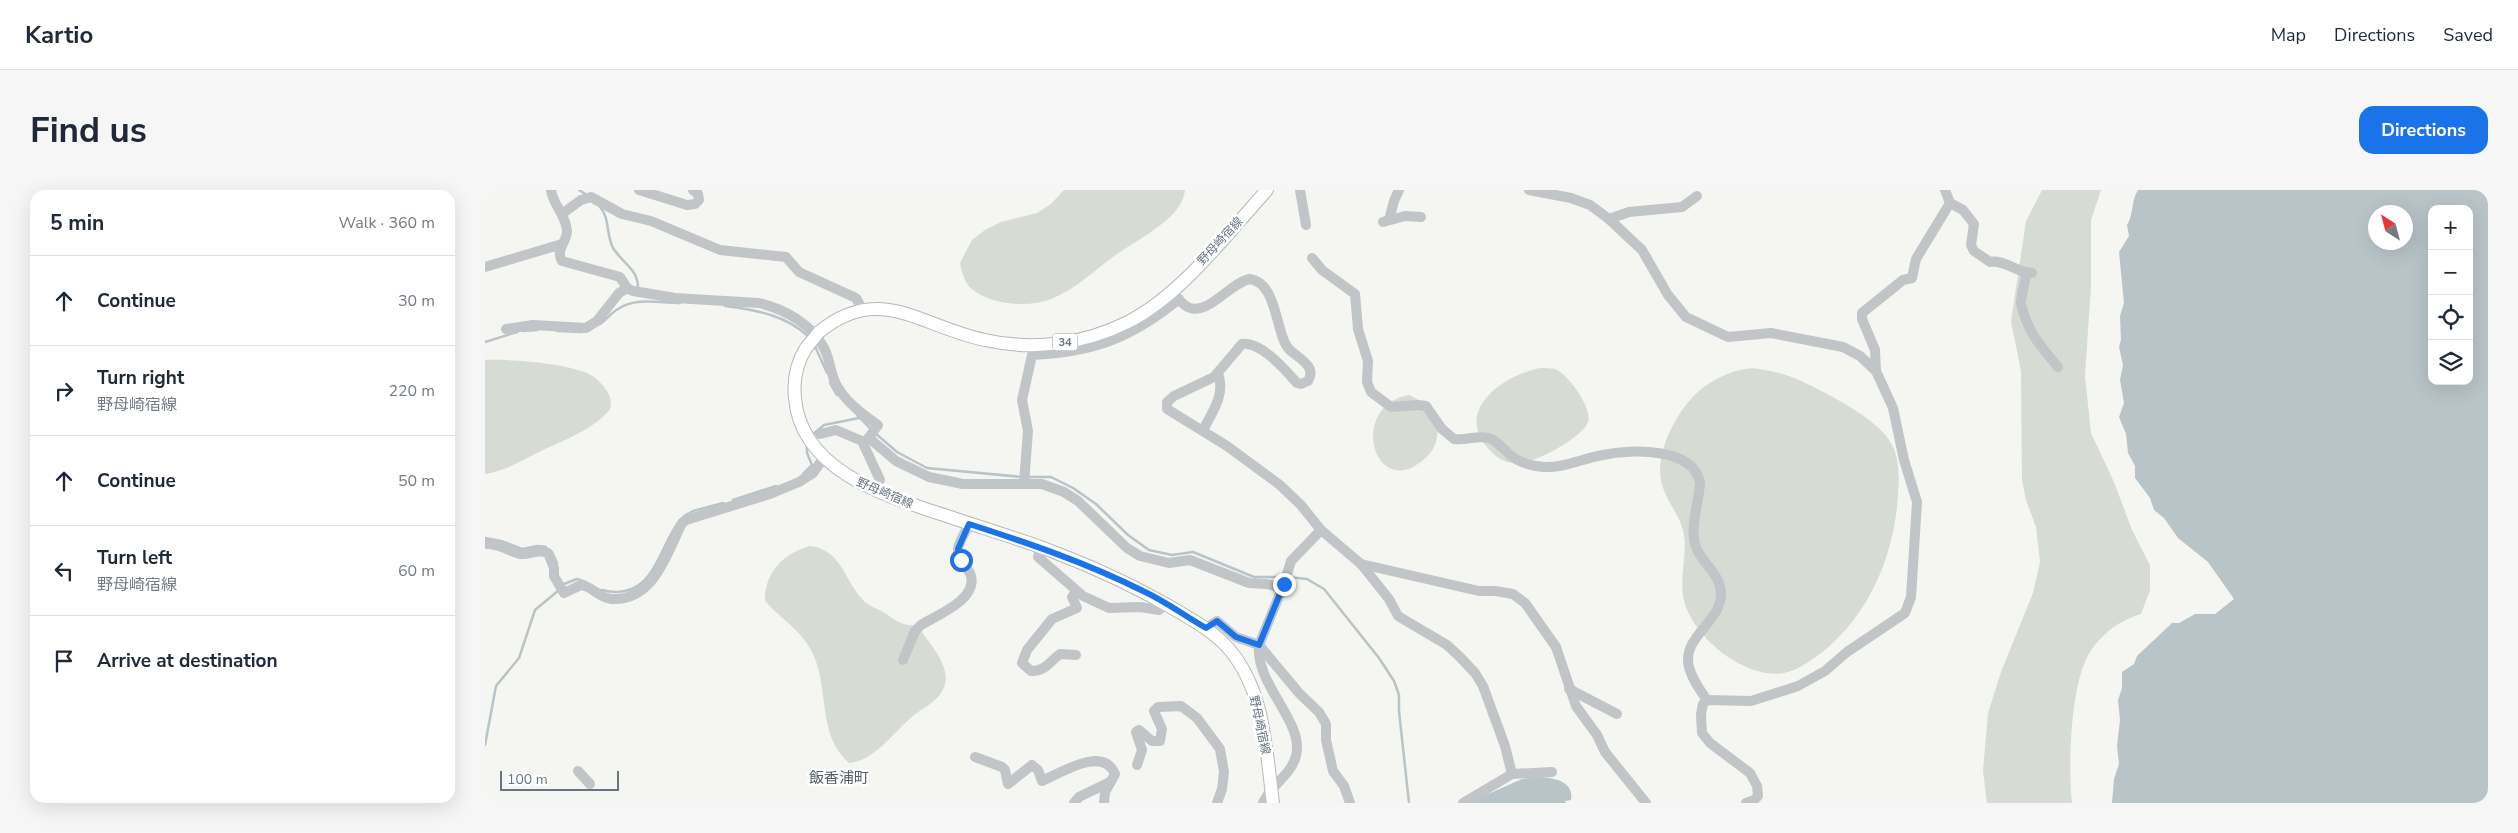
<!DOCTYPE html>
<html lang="en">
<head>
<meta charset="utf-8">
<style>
	:root { --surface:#fff; --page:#f6f6f7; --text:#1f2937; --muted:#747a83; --line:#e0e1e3; --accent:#1a73e8 }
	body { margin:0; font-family:"Nunito Sans","Noto Sans JP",sans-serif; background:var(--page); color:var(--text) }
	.controls { position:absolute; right:15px; top:15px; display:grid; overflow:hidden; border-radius:10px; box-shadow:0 5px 20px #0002 }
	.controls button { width:45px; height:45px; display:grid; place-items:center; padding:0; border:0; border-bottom:1px solid var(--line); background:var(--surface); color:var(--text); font:25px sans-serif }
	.compass { position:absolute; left:1883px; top:15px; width:45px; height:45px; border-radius:50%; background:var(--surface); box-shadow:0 5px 20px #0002; rotate:324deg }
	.scale { position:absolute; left:15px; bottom:12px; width:119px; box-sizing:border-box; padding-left:5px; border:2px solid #667581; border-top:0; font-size:14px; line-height:18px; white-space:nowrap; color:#667581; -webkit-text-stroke:4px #fff; paint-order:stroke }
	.stop { position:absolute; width:15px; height:15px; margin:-11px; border:4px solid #1a73e8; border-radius:50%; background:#fff }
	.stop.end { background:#1a73e8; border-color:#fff; box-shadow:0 1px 5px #0008 }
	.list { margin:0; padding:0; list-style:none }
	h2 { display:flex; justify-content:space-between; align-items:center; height:65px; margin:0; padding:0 20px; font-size:21px }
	h2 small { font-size:16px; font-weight:400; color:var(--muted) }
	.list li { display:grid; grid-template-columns:32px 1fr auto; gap:15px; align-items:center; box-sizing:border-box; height:90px; padding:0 20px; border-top:1px solid var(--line) }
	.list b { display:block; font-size:19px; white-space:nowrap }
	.list p { margin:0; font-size:16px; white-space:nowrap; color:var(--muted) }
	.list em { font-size:16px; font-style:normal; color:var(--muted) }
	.icon { flex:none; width:28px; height:28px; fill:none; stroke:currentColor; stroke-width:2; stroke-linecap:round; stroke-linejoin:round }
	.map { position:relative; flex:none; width:2003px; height:613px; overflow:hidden; border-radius:15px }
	header { display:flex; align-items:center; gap:30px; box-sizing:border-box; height:70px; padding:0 25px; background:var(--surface); border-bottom:1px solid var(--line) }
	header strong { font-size:24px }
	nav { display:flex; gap:28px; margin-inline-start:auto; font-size:18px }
	.intro { display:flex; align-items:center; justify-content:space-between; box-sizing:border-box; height:120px; padding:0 30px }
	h1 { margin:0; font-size:35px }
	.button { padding:12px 22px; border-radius:15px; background:var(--accent); color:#fff; font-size:18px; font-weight:700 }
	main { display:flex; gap:30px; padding:0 30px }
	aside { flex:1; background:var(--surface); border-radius:15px; box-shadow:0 5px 20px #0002 }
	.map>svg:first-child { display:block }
</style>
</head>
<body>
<header>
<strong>Kartio</strong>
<nav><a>Map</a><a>Directions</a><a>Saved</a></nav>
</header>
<div class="intro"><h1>Find us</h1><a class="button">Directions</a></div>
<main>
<aside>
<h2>5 min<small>Walk · 360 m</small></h2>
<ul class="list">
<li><svg class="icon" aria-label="ahead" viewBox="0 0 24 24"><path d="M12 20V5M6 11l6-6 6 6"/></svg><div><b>Continue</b></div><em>30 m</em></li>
<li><svg class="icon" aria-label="right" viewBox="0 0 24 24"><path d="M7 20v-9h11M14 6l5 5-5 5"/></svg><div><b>Turn right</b><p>野母崎宿線</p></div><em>220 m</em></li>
<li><svg class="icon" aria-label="ahead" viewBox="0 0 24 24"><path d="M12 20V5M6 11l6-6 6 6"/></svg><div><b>Continue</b></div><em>50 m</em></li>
<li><svg class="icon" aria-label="left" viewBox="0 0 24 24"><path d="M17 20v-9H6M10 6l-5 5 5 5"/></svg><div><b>Turn left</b><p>野母崎宿線</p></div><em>60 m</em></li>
<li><svg class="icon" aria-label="arrive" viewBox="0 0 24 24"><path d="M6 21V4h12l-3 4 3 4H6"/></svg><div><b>Arrive at destination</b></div></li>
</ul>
</aside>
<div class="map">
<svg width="2003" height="613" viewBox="0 0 2003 613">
	<rect width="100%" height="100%" fill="#f5f5f2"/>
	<g fill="#d6dcd3">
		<path d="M579,0H700C699,10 693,19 686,26C670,41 650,52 632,64C611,79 590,100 566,109C544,118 507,115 488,100C480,94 477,83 475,73L487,50L500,40L516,32L552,23L566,14Z"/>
		<path d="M1557,0H1616L1606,30V96L1600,186L1606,243L1629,292L1647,340L1665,375V400L1656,424C1636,430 1620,441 1607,459C1585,488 1583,577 1587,613H1502L1498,581L1503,523L1516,482L1548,403L1555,372L1551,337L1541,310L1537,291L1536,181L1526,132L1541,31Z"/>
		<path d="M0,170C27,169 78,173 102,183C111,187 117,194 122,201C126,207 128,216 123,222C107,239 81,250 60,259C41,268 22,281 0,284Z"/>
		<path d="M1055,178C1059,178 1065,178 1070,179C1082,183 1108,218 1103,232C1098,247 1052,272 1036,273C1027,274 1018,272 1011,266C964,226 1012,187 1055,178Z"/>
		<path d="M1267,178C1281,180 1295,182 1309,188C1335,199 1395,229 1407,255C1415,270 1414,289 1413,305C1409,365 1386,421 1340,460C1328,469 1314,480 1299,483C1259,490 1203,444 1198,405C1195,385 1202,365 1199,345C1196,325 1179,309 1176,290C1170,260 1195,214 1219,197C1234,186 1249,180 1267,178Z"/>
		<path d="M924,205C947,215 960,234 948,259C944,266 935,273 928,277C885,298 867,215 924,205Z"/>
		<path d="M325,356C358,360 359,392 380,412C386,417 393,419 400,423C411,431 417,436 431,435C442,449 460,469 461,488C461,495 457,503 452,508C445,515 435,520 428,526C409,541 390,571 364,573C331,544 345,497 327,462C317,441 295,428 280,411C279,383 299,363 325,356Z"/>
	</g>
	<g fill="#b9c4c8" fill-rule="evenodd">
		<path d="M1653,0H2003V613H1627L1629,589L1634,574L1632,556L1635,530L1633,510L1637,498V482L1649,474L1652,466L1687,433H1694L1710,424H1730L1749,409L1723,372L1693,348L1679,328L1669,320L1665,308L1650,288V276L1643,263L1641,244L1634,227L1639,213L1635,190L1638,175L1634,157L1636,150L1635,126L1639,113L1634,62L1644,46L1642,35C1649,24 1646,10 1653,0ZM1947,19H1984V191H1947ZM1890,22H1920V52H1890Z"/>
		<path d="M1055,587C1069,588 1089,591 1086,610L1080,611L1081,613H983L1037,589Z"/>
	</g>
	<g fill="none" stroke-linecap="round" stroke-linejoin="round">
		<g stroke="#b9c4c8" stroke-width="2.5">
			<polyline points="94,0 102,5"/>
			<path d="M115,17C125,28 121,45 128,58C138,74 154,79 153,100"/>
			<path d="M240,116C271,120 301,125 324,147"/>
			<path d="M115,134C121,130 126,123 133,119C151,107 174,113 195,113"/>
			<polyline points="38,141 52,140"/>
			<polyline points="72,141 97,142"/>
			<polyline points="0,152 32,142"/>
			<polyline points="329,154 342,183"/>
			<polyline points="345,193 352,205"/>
			<polyline points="372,225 386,239"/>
			<polyline points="390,243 412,262 442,278 537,287"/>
			<polyline points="327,245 339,235 374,228"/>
			<polyline points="318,284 327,275 322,263 322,254"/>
			<polyline points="543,287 566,287 588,298 611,314 643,345 664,360 687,365 708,362 769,387 798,387"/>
			<polyline points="248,310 291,296"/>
			<polyline points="199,326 208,321 238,313"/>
			<polyline points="0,348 16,351 37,359 53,356 61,357"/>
			<polyline points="67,362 72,373"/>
			<polyline points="803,387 822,389 839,399 894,468 909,491 914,505 914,521 924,613"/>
			<polyline points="79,394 92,389 101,392"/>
			<path d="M117,400C166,412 171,366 192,334"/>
			<polyline points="0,555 11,496 34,468 50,420 74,400"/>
		</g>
		<defs>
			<g id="major">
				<path d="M334,142C395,92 436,137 500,150C548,161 599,154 643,132C696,105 742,44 782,0"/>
				<path d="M321,158C311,174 308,189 310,208C316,282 404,307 462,326C497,338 532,348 566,361C611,378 654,398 696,423C713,433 731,444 744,459C780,501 781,561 788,613"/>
			</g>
		</defs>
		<use href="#major" stroke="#b4b8bb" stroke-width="14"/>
		<g stroke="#c1c5c8" stroke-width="10">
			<path d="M66,0C68,15 81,25 82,41C82,52 70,60 77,71L135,87L142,98L148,101L190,108L274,113C299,119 327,134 339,158C345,169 345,181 350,192C359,211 377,224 393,235L379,254"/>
			<polyline points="154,0 202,15 210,14 214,10 213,4 208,0"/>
			<polyline points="815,0 821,35"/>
			<polyline points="1044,0 1086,8 1105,15 1124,29 1157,60 1183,105 1201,127 1243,147 1286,143 1358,157 1375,166 1391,181 1408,218 1419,270 1432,312 1426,407 1420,423 1362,462 1340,481 1313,496 1266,511 1222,510 1218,514 1216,524 1217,543 1225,553 1265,583 1272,596 1273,606 1269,610 1261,613"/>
			<path d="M1465,13L1478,20L1489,34L1486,55L1489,61L1505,72C1519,69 1532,83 1547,83"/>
			<polyline points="78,23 96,10 106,7 137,24 166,31 235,60 301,67 314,82 371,108 377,119"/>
			<polyline points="1124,29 1144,22 1197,17 1212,6"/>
			<polyline points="904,30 909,11 914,0"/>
			<polyline points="898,32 920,26 936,27"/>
			<path d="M827,68L837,80L870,104L873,139L883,171L882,192L886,202L906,217L933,215L941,216L957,239L969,249C980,251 992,245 1003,248C1010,249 1015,256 1021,261C1031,272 1044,276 1059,277C1079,278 1099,268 1118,265C1146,259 1209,257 1215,293C1214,313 1204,338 1211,357C1217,374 1235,383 1236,403C1237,432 1196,447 1204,477C1207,489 1215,500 1222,510"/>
			<polyline points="0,77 77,54"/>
			<path d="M1541,83C1541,91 1535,109 1536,114C1542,141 1556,157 1573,177"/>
			<path d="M687,102C692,107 698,116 705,118C725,124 746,92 765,89C794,93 790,149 806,161C815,169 832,177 823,191L816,194L812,193C801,181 776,151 757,154L729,187L689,206L682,212V219L742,256L795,295L815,314L836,340L876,374L904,409L913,426L962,455L974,466L990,483L998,496L1020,556L1027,584"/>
			<polyline points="21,139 48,135 101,138 112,131 134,103 142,98"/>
			<polyline points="1391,181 1390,160 1377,129 1377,123 1418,90 1427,88 1431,69 1465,13 1460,0"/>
			<path d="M718,240C727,223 741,203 733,184"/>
			<polyline points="335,244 351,240 377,251 395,290 391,301"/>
			<polyline points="384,248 411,271 444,287 478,294 557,294 579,302 593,311 642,358 655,366 684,373 705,370 764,393 782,394 798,398"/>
			<path d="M539,293L543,241L537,210L547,165C609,162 646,148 694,109"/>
			<path d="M0,354C14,353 23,361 35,364C46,365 53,358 63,363L69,378V386L79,403L96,395C107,396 114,408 127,409C169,411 182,363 197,333L201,330L285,304L314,292L328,283L340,266"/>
			<polyline points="556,357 553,367 598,406 624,418 655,417 674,420 681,414"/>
			<polyline points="876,374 994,401 1010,401 1028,404 1040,413 1071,457 1091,516 1112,545 1120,562 1161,613"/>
			<polyline points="721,438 732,431 751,447 774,455 814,503 834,522 841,534 841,550 848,581 859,596 865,613"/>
			<path d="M591,465L575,464C564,472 561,481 546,481L537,473L542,460L567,429L592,418L587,407L592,402"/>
			<path d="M418,470L430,441L436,435C452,425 492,410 486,386C484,378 474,372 473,362C472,354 481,342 484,334"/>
			<polyline points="1084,499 1132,524"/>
			<path d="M490,567L517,577L520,580L523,594L547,575L553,580L557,591C576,583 618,555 630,584L620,602L619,613"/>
			<polyline points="652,575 657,560 651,542 654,540 667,551 675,551 677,539 669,521 673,517 696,516 712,528 735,559 739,582 737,599 732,613"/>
			<polyline points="93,581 105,594"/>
			<polyline points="589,613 594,607 625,592"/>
			<path d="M778,613C786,595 806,585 811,566C820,532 770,495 774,455L799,394L806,371L836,340"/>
			<polyline points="978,613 1027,584 1067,582"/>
		</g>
		<use href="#major" stroke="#fff" stroke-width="12"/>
		<defs>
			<polyline id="major-bridge" points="321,158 334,142"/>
		</defs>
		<use href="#major-bridge" stroke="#b4b8bb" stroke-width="14" stroke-linecap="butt"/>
		<use href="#major-bridge" stroke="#fff" stroke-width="12"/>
	</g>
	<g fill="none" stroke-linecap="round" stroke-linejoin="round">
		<path stroke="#1a73e8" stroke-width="6" d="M476,370L473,359L484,334C543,353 602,373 658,401C680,411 700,426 721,438L732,431L751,447L774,455L799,394"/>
	</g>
	<g text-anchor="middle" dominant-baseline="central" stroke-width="5" stroke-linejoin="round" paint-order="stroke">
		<rect fill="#fff" stroke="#949ea7" stroke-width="1" x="567.5" y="143.5" width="25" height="17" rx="4"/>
		<g font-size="11" font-weight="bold" fill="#667581">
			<text x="580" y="152">34</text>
		</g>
		<g font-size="12" fill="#667581" stroke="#fff">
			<text transform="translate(735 51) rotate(-47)">野母崎宿線</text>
			<text transform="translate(400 303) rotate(23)">野母崎宿線</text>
			<text transform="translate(775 535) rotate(78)">野母崎宿線</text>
		</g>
		<g font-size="15" fill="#535e67" stroke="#fff">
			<text x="354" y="588">飯香浦町</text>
		</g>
	</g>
</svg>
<div class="controls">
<button>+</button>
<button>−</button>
<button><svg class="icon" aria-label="locate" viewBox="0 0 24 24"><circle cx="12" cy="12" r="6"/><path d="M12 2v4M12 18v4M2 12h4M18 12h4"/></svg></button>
<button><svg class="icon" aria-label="layers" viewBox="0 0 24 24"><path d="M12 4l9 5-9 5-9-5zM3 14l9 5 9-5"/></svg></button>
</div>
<svg class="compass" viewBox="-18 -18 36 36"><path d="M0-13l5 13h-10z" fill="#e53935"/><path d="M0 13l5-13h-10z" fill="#747a83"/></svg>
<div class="scale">100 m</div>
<div class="stop" style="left:476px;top:370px"></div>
<div class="stop end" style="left:799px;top:394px"></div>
</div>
</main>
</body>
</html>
